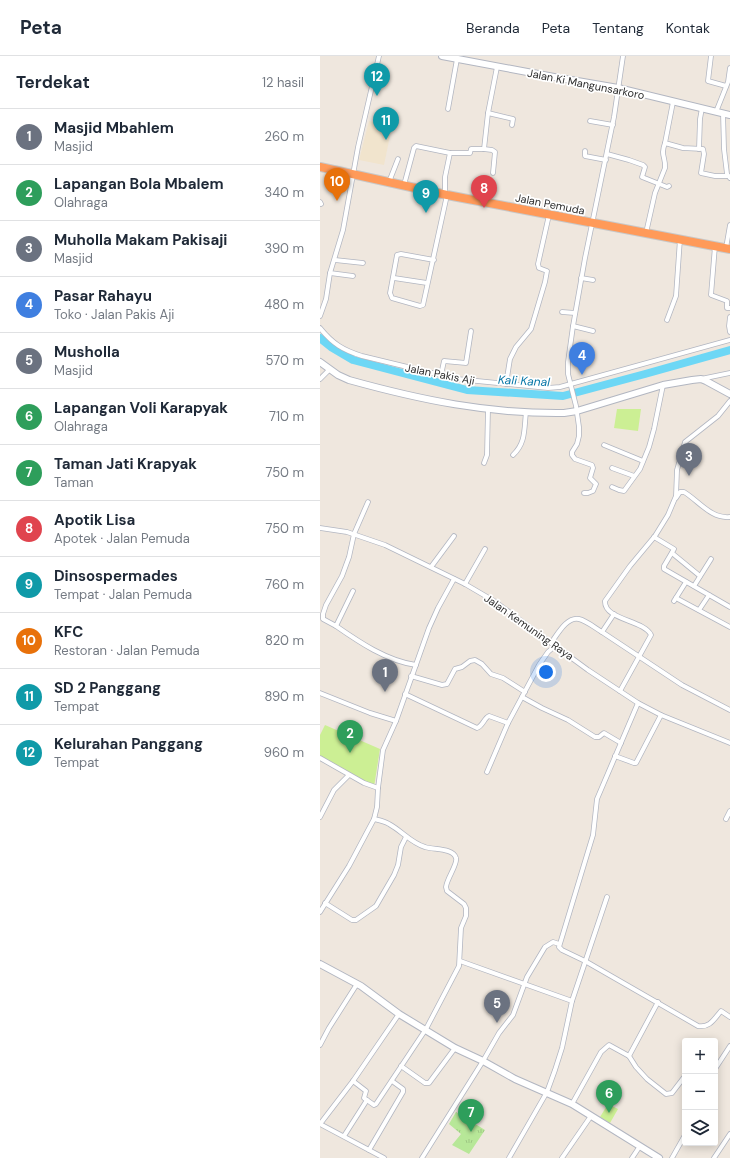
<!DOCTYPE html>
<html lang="id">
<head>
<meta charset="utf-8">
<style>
	:root { --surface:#fff; --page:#f2f2f3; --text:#1f2937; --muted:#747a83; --line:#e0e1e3; --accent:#3b68ff }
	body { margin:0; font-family:"DM Sans",sans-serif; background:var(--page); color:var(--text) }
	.controls { position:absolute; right:12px; bottom:12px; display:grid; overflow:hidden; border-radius:4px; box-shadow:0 2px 10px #0003 }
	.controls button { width:36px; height:36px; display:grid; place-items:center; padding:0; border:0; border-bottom:1px solid var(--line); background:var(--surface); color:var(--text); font:20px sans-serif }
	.you { position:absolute; left:226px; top:616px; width:14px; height:14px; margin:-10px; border:3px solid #fff; border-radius:50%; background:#1a73e8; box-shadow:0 0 0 6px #1a73e833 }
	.badge { display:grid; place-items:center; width:26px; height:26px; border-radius:50%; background:var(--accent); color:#fff; font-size:13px; font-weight:700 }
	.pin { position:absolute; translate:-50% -33px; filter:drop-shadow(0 1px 2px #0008) }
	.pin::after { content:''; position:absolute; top:21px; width:14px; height:12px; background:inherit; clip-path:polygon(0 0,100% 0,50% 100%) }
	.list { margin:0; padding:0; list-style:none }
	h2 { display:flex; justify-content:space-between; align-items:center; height:52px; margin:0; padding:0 16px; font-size:17px }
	h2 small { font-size:13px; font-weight:400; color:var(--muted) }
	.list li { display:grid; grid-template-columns:26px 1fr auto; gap:12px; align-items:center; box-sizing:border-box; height:56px; padding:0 16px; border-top:1px solid var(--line) }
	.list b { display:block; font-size:15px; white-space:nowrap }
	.list p { margin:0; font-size:13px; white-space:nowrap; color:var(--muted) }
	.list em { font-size:13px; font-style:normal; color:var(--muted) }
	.icon { flex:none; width:22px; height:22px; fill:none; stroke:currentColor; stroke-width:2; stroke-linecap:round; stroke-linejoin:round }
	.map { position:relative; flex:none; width:410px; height:1102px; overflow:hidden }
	header { display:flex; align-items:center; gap:24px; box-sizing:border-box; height:56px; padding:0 20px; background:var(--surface); border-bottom:1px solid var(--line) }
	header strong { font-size:19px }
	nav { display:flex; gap:22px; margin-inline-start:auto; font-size:14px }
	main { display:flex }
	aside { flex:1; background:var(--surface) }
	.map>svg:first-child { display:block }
</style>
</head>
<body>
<header>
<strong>Peta</strong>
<nav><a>Beranda</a><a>Peta</a><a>Tentang</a><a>Kontak</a></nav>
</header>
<main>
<aside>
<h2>Terdekat<small>12 hasil</small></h2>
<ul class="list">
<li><span class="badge" style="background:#6b7280">1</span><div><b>Masjid Mbahlem</b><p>Masjid</p></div><em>260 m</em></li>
<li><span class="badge" style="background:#2e9e5b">2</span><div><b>Lapangan Bola Mbalem</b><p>Olahraga</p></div><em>340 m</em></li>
<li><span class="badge" style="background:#6b7280">3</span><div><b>Muholla Makam Pakisaji</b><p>Masjid</p></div><em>390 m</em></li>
<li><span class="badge" style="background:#3f7fe0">4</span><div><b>Pasar Rahayu</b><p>Toko · Jalan Pakis Aji</p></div><em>480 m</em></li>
<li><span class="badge" style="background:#6b7280">5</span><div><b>Musholla</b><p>Masjid</p></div><em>570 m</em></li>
<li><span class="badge" style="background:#2e9e5b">6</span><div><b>Lapangan Voli Karapyak</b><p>Olahraga</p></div><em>710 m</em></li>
<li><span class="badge" style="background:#2e9e5b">7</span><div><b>Taman Jati Krapyak</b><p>Taman</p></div><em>750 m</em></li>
<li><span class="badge" style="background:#e0444e">8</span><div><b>Apotik Lisa</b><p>Apotek · Jalan Pemuda</p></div><em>750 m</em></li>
<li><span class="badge" style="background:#0f9aa8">9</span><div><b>Dinsospermades</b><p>Tempat · Jalan Pemuda</p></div><em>760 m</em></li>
<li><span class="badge" style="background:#e8710a">10</span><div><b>KFC</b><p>Restoran · Jalan Pemuda</p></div><em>820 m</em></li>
<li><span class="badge" style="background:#0f9aa8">11</span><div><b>SD 2 Panggang</b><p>Tempat</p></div><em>890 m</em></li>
<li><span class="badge" style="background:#0f9aa8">12</span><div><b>Kelurahan Panggang</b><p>Tempat</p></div><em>960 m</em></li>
</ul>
</aside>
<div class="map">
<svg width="410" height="1102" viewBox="0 0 410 1102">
	<defs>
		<pattern id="grass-tufts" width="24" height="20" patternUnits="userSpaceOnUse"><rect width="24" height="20" fill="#b7e798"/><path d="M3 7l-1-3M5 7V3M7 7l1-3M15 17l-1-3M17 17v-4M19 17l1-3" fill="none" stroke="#9ec683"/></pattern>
	</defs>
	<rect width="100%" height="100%" fill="#efe7de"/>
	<polygon fill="#f1e4cd" points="49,65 72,70 64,109 39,104"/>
	<polygon fill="url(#grass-tufts)" points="136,1056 165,1074 149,1098 132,1089 141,1078 129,1068"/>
	<g fill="#ccef94">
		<polygon points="297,353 321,353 318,375 294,372"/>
		<polygon points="5,669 60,693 54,731 0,701 0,679"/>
		<polygon points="288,1048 298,1053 290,1067 280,1061"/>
	</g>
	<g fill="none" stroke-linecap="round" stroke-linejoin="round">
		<polyline stroke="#6dd7f5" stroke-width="8" points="0,282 11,291 33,304 147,334 243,340 325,318 410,294"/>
		<defs>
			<g id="street">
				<polyline points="391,0 388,25 406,30"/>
				<polyline points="353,46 345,87 363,92 383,93 384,98 381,117 395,120 408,120"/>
				<polyline points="128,53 137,3"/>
				<polyline points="396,56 408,26 410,12"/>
				<polyline points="168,57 193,63 192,69"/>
				<polyline points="403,57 404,93 407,118 410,122"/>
				<polyline points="270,65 293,69"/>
				<polyline points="164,93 172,94 175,96 173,117"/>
				<polyline points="379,93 380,63 382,52"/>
				<polyline points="265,95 265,100 286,104"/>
				<polyline points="287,98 309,104 323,109 325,111 322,121 347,131 349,130"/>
				<polyline points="69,126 78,103"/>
				<polyline points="84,129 94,92 96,90 130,97 150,97 151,93 164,93 168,57 177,11"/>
				<polyline points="125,138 125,121 130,97"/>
				<polyline points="0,146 1,148"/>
				<path d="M326,177L335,137L345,112C346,101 340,100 345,87"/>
				<polyline points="395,190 391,239 407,245 407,252 410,252"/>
				<polyline points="406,192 410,169"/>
				<polyline points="15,204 43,207"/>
				<polyline points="114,204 81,198 77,199 70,237 72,242 100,250 103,249 127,139"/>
				<polyline points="10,217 33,220"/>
				<polyline points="74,222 107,227"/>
				<polyline points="261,222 273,224"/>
				<polyline points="242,256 255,257"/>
				<polyline points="0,260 6,243 10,217 23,174 38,91 59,0"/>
				<polyline points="410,261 409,270 410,276"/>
				<polyline points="347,264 356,240 360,183"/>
				<polyline points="253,270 273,275"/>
				<path d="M0,272C13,288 23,294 42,300L137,323L228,332L240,331L410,284"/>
				<polyline points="121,319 124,305 146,307 151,275"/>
				<polyline points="0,323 10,313"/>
				<polyline points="381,323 410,317"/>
				<polyline points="186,328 190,303 196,291 211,273 225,226 227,215 219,212 218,208 229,159"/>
				<polyline points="284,389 323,405"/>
				<path d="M193,399C206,387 204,373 206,356"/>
				<polyline points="164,407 167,399 168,353"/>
				<polyline points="292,412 314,420"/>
				<polyline points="292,431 299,434 304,435 320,413 329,391 334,373 343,329"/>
				<polyline points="264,437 268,437 273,435 276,428 270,422 273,412 272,409 255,403 252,399 252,396 257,388 259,380 259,371 256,350 248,318 248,306 253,270 265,202 294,61 303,0"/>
				<path d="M356,442L360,436H364C379,445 391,463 410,461"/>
				<polyline points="0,472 27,476 65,489 145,528 174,545 268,614 318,647 341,659 410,687"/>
				<polyline points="334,481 354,493 344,510 344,513 410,551"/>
				<polyline points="352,497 380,520"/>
				<polyline points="111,511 134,480"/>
				<polyline points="145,528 165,493"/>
				<polyline points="374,530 391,503"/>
				<polyline points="33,535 16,570 3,563 3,558 6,549 22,520 29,501 34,478 48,446"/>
				<polyline points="356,542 410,571"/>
				<polyline points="354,545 366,526"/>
				<polyline points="379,554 389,539"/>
				<path d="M16,570C39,586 67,605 96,609"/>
				<polyline points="282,576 362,629 410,654"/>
				<path d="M231,587C237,579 247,560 259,563C267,565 275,572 282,576L294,558"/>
				<polyline points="91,620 122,629 127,628 135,613 142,611 150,605 155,604 162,608 171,618 183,622 205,636"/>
				<path d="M300,635L331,579C324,564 284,564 285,545L310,510L335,480L348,459L356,440L357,414L365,386L398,360L410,345"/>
				<polyline points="0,637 50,657 76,665"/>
				<path d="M85,638L157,672C163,670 164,662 169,660L188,667"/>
				<polyline points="202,641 222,652 248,664 275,681 279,681 284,677 301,687"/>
				<path d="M318,647L277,743L273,779L239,891L242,894L265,905L378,970C390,972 394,963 401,955L410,961"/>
				<polyline points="295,700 314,707 316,707 341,659"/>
				<polyline points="0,702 44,727 58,732"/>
				<polyline points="167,716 188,667 219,609 228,596 235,590"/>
				<polyline points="0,761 14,734 29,719"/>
				<polyline points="406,763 410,755"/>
				<polyline points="5,847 32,864 36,864 56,850 74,819 78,809 81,791 86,781"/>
				<polyline points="0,856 29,810 54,763 57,751 58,732 63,694 76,665 109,572 118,552 134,523"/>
				<polyline points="140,905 252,945"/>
				<polyline points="0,989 9,972 37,928"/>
				<polyline points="309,1000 338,946"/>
				<polyline points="81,1010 105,1027 109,1027 135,992"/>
				<polyline points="395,1013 410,990"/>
				<path d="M33,1025L46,1035L44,1042L54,1049L56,1048L106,973L139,910L141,872L146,860V852L144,848L127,835L126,831C127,822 138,808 136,802C133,792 114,794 105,791C91,787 82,775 69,768C64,765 58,764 54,763"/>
				<polyline points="252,1048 281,996 289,989 309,1000 316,1011 327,1023 346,1038 352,1037 365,1020"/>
				<polyline points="0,1068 33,1025 79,958"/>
				<polyline points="0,1068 64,1102"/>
				<polyline points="24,1080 47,1044"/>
				<polyline points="49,1094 83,1036 83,1033 72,1025"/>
				<polyline points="102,1102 163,1005 179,977 193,959 207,921 225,891 233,886 239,888"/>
				<polyline points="189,1102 227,1036 235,1014 242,992 252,945 287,841"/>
				<polyline points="242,1102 271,1060"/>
				<polyline points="312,1102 320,1090"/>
				<polyline points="352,1102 365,1079"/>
				<polyline points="394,1102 410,1078"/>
			</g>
			<g id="secondary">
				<polyline points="122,0 234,21 298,32 410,59"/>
				<path d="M0,306L18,319L29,324C101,344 169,358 244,357L257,355L343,329L372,324L381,323L386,325L410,338"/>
				<polyline points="0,908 41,930 79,958 135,992 163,1005 195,1023 252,1048 339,1102"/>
			</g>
			<polyline id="highway" points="0,111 127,139 410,193"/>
		</defs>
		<use href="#street" stroke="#b2b6c1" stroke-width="5.5"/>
		<use href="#secondary" stroke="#b2b6c1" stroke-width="8"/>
		<use href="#highway" stroke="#c8c8c8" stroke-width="10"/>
		<use href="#street" stroke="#fff" stroke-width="4"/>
		<use href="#secondary" stroke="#fff" stroke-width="6"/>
		<use href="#highway" stroke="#ff9a59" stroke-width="8"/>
	</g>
	<g text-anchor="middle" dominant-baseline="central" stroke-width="3.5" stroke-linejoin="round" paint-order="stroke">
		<g font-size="11" fill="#2c2c2c" stroke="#fff">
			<text transform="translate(266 28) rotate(11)">Jalan Ki Mangunsarkoro</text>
			<text transform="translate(230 148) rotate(11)">Jalan Pemuda</text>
			<text transform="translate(120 318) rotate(11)">Jalan Pakis Aji</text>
			<text transform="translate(209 571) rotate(35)">Jalan Kemuning Raya</text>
		</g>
		<g font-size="12" font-style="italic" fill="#0676a7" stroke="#fff">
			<text transform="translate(204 325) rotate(3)">Kali Kanal</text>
		</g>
	</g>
</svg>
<div class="controls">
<button>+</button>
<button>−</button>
<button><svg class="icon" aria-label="layers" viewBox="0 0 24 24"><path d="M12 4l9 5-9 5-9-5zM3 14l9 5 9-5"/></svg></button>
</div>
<div class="you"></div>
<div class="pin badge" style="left:65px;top:636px;background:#6b7280">1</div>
<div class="pin badge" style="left:30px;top:697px;background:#2e9e5b">2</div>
<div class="pin badge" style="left:369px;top:420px;background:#6b7280">3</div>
<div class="pin badge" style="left:262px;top:319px;background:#3f7fe0">4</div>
<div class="pin badge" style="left:177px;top:967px;background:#6b7280">5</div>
<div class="pin badge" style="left:289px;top:1057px;background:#2e9e5b">6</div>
<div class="pin badge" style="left:151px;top:1076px;background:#2e9e5b">7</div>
<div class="pin badge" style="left:164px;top:152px;background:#e0444e">8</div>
<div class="pin badge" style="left:106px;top:157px;background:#0f9aa8">9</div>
<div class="pin badge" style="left:17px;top:145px;background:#e8710a">10</div>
<div class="pin badge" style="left:66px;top:84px;background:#0f9aa8">11</div>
<div class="pin badge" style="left:57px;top:40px;background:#0f9aa8">12</div>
</div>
</main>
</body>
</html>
